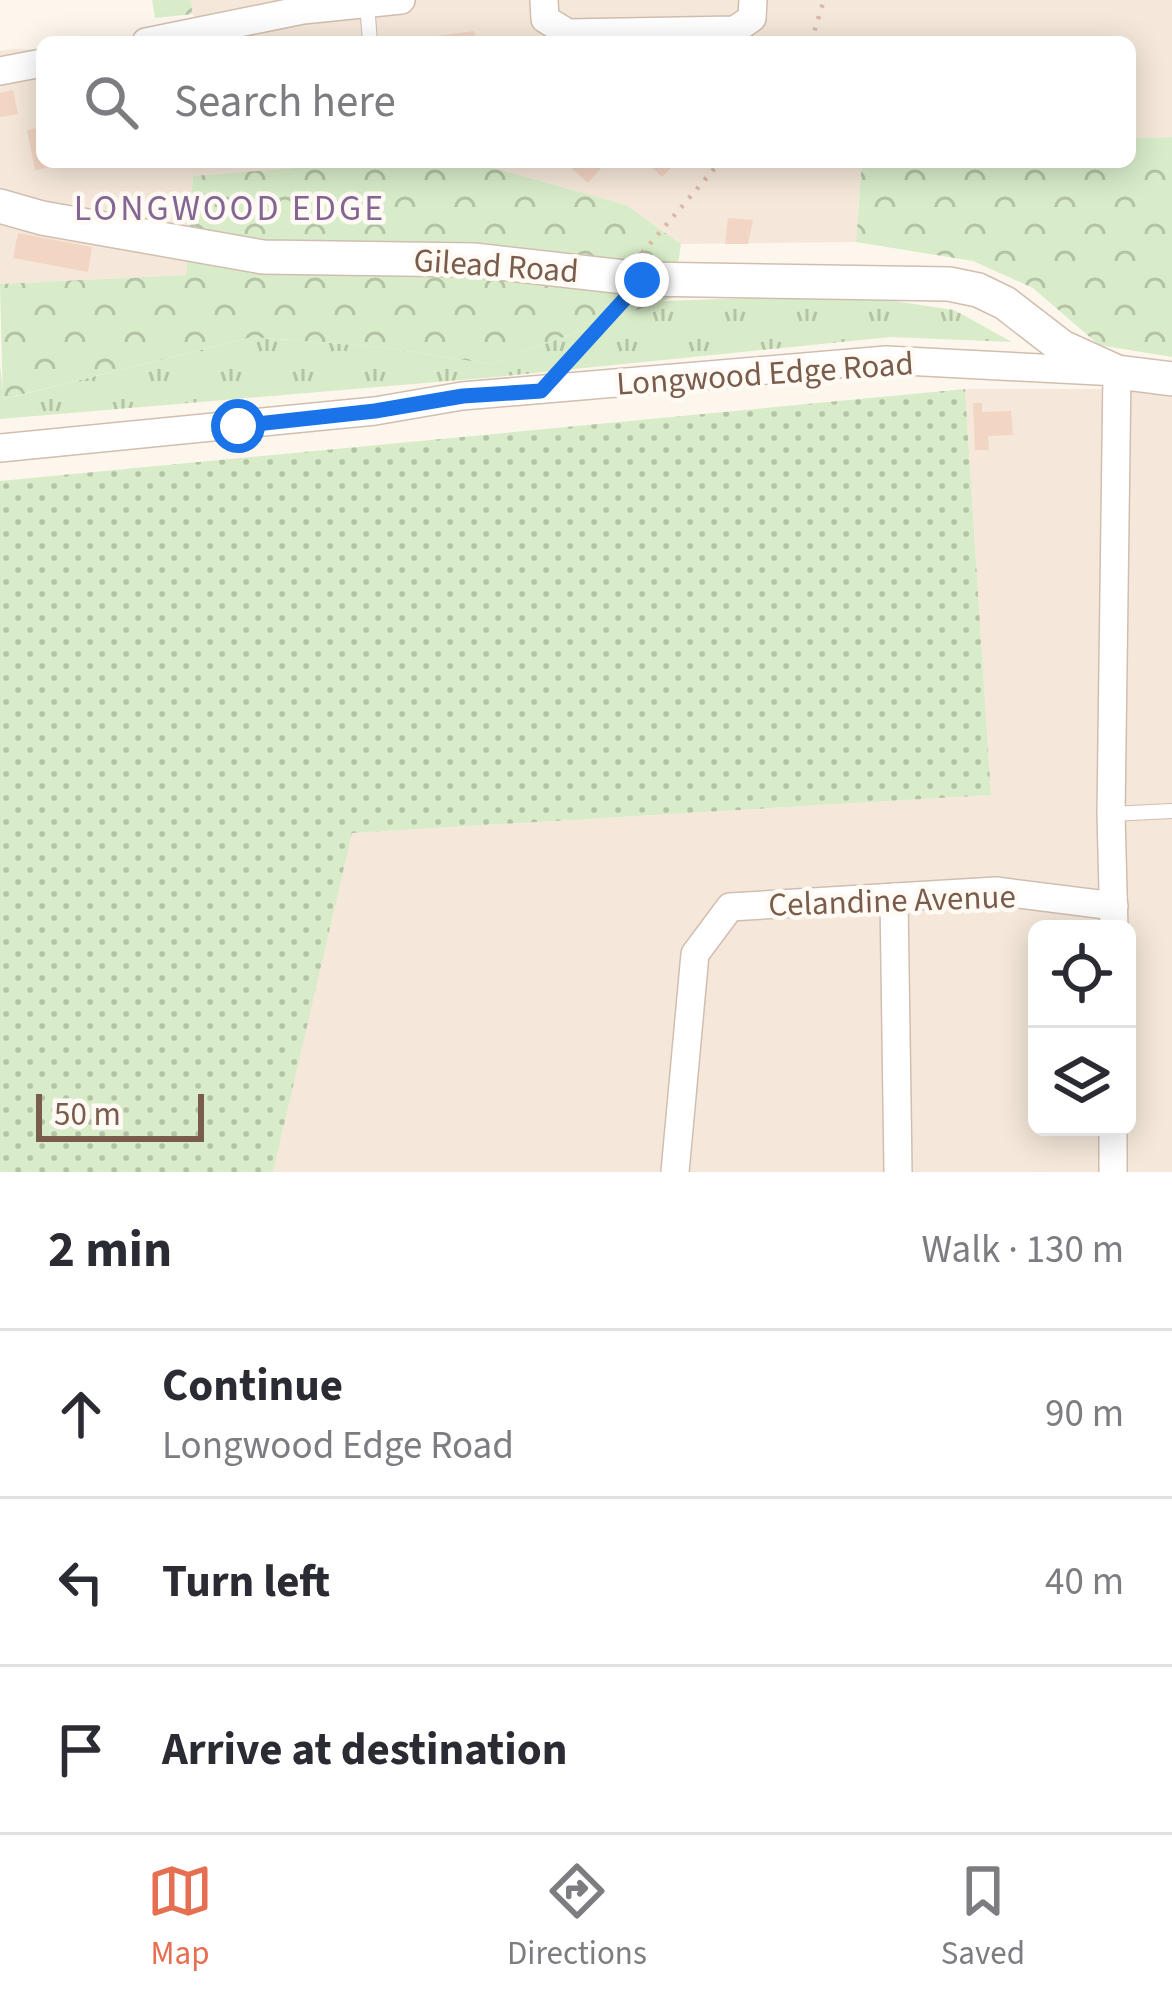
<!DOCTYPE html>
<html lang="en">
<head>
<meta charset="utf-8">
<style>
	:root { --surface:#fff; --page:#f7f7f7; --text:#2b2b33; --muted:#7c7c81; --line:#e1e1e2; --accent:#e76f51 }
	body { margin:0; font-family:"Source Sans 3",sans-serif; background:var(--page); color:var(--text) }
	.controls { position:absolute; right:36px; bottom:36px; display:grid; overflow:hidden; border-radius:18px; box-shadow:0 6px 30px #0003 }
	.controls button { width:108px; height:108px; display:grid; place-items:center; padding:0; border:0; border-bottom:3px solid var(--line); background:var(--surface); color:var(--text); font:60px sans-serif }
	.scale { position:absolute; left:36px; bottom:30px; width:168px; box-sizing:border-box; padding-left:12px; border:6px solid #7a5c4d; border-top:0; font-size:33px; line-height:42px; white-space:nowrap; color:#7a5c4d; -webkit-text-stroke:9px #fffaf3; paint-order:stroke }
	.stop { position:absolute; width:36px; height:36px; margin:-27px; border:9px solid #1a73e8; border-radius:50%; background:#fff }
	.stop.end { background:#1a73e8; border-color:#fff; box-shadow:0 3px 12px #0008 }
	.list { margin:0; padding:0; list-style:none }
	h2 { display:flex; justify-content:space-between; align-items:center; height:156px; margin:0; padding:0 48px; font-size:51px }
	h2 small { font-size:39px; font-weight:400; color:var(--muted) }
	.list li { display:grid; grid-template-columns:78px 1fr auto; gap:36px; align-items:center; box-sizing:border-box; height:168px; padding:0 48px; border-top:3px solid var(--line) }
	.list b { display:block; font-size:45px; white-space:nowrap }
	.list p { margin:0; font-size:39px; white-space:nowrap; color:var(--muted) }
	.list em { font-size:39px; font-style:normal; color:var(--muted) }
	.icon { flex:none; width:66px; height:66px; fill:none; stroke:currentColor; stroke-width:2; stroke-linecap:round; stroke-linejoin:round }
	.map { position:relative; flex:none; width:1172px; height:1172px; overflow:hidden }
	.search { position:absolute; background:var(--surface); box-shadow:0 6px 30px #0003; left:36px; right:36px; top:36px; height:132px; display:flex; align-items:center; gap:30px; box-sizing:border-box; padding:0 42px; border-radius:18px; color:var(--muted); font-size:45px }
	.sheet { height:660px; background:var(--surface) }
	nav { display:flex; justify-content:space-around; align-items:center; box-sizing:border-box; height:168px; border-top:3px solid var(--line); background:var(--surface); font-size:33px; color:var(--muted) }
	nav a { display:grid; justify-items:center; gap:6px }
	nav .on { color:var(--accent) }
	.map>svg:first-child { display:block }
</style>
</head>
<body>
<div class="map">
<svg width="1172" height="1172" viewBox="0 0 1172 1172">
	<defs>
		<pattern id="grass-tufts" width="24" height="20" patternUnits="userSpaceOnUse" patternTransform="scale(3)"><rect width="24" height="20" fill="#d8ecc9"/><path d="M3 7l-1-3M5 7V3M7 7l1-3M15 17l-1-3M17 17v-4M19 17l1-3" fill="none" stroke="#b4c2a5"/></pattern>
		<pattern id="forest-crowns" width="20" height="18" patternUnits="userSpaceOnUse" patternTransform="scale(3)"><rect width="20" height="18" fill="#d8ecc9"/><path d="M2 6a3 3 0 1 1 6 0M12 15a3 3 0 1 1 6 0" fill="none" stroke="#b4c2a5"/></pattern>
		<pattern id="park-dots" width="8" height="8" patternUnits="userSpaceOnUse" patternTransform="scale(3)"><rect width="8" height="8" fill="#d8ecc9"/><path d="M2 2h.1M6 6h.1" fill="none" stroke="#b4c2a5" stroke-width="1.8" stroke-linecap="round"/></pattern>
	</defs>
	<rect width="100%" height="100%" fill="#fdf6ec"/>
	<g fill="#f5e8da" fill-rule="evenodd">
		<polygon points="190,0 1172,0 1172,137 1130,138 1130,42 199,42"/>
		<polygon points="14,49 42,50 42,162 371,162 193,176 186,275 0,284 0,51"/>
		<polygon points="472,162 862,162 856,242 681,244 626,205"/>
		<path d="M965,389H1138L1172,395V1172H273L351,833L991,795ZM1037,929H1127V1127H1037Z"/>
	</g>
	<polygon fill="url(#grass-tufts)" points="854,295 954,310 1012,342 891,337 496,377 0,419 0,366 4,399 252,337 382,347 490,364 663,301"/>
	<g fill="url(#forest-crowns)">
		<polygon points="152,0 190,0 193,14 155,18"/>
		<polygon points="1172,137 1172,357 1099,345 1033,288 973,261 856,242 862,162 1130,162 1130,138"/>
		<polygon points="371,162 472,162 626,205 681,244 673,297 490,364 382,347 252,337 3,399 0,284 186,275 193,176"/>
	</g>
	<polygon fill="url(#park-dots)" points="965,389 991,795 352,833 273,1172 0,1172 0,481"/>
	<g fill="#f3d5c3">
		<polygon points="474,31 476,42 438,42 437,36"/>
		<polygon points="13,90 18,114 0,117 0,93"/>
		<polygon points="42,127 42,162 68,162 68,164 35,170 27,130"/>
		<polygon points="565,162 606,162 588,183"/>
		<polygon points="646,162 677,162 662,177"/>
		<polygon points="728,218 753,220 748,244 725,244"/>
		<polygon points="18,233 92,247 88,272 13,258"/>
		<polygon points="973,403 982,403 982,412 1011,411 1013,435 988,436 989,450 975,450"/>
	</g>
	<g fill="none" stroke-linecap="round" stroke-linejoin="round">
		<defs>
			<g id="service">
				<polyline points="367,4 370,42"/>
				<polyline points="1111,814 1172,811"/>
			</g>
			<g id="minor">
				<polyline points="544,0 545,19 568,33 735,30 752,18 753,0"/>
				<polyline points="146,42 303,10 401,0"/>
				<polyline points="0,71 42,63"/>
				<polyline points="0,448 375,411 462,396 886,360 1117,372 1111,814 1114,929"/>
				<polyline points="894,897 898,1172"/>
				<polyline points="675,1172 695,954 730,907 996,891 1114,906"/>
				<polyline points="1113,1172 1113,1127"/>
			</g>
			<polyline id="tertiary" points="0,206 42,218 263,257 474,260 642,279 949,284 978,290 1005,303 1062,347 1117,372 1172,379"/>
		</defs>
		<use href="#service" stroke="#d1beb0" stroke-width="16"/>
		<use href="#minor" stroke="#d1beb0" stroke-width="30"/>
		<use href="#tertiary" stroke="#d1beb0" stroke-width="36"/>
		<g stroke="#d9b8a5" stroke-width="4.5" stroke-dasharray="3 9" stroke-linecap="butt">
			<polyline points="811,42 824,0"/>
			<polyline points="642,253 720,162"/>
			<polyline points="565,364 618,306"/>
		</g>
		<use href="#service" stroke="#fff" stroke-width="14"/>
		<use href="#minor" stroke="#fff" stroke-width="27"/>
		<use href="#tertiary" stroke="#fff" stroke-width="33"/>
	</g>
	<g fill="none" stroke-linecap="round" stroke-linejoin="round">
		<polyline stroke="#1a73e8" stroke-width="15" points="238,426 375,411 463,396 541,391 642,280"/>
	</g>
	<g text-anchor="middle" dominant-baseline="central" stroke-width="9" stroke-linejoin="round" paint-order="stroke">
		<g font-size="33" fill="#7a5c4d" stroke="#fffaf3">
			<text transform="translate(496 266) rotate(4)">Gilead Road</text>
			<text transform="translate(765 374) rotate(-4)">Longwood Edge Road</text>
			<text transform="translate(892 901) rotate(-2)">Celandine Avenue</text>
		</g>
		<g font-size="36" letter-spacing="3" fill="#846695" stroke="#fffaf3">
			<text x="230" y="208">LONGWOOD EDGE</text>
		</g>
	</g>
</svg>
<div class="controls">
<button><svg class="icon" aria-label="locate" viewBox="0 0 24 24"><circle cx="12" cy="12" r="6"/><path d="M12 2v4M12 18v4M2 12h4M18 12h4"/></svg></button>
<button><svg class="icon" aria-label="layers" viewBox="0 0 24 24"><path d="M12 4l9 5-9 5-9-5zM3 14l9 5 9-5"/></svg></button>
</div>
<div class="scale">50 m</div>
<div class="stop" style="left:238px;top:426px"></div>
<div class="stop end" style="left:642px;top:280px"></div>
<div class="search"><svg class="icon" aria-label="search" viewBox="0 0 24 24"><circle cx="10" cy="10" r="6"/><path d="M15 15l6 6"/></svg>Search here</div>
</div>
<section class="sheet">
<h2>2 min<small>Walk · 130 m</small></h2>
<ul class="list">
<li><svg class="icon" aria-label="ahead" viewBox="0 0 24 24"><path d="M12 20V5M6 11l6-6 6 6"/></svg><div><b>Continue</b><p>Longwood Edge Road</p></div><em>90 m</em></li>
<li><svg class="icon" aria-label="left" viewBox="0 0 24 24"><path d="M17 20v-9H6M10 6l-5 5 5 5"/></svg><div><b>Turn left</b></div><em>40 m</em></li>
<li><svg class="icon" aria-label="arrive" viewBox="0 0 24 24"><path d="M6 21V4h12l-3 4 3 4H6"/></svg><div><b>Arrive at destination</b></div></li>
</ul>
</section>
<nav>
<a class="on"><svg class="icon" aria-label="map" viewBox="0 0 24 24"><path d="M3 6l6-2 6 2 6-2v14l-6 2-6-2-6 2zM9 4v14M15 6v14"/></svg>Map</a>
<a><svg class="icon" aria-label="directions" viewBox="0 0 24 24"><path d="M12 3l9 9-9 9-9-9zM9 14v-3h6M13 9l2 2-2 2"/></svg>Directions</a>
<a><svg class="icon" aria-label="saved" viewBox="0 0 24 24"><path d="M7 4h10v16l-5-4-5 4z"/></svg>Saved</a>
</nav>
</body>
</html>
